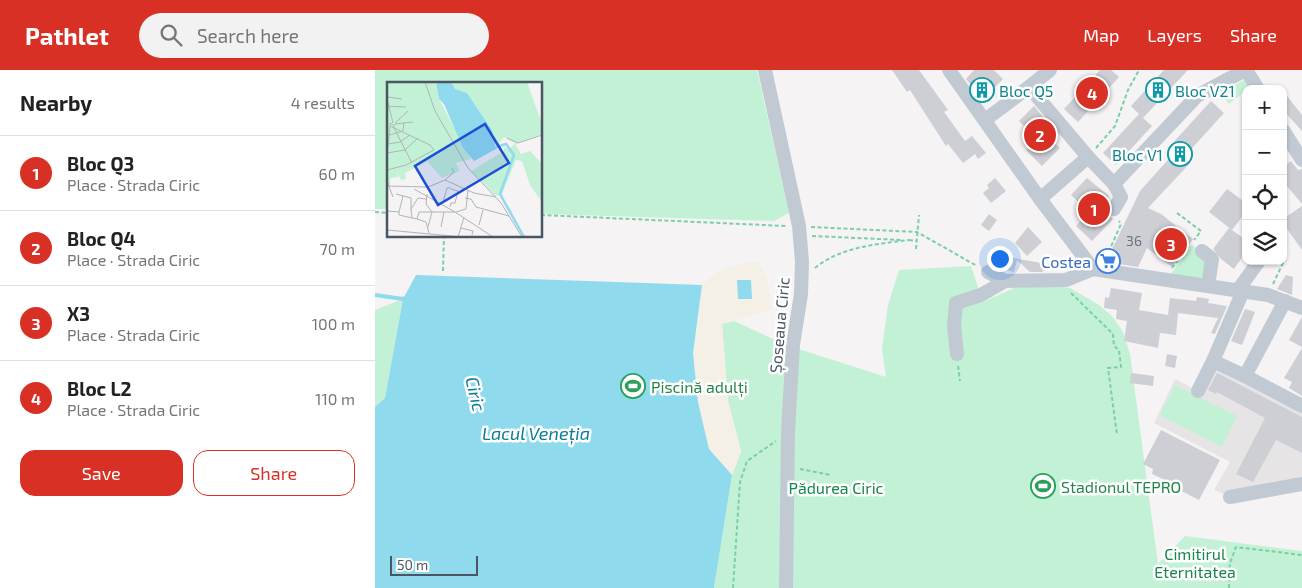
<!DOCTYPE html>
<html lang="en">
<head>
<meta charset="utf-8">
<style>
	:root { --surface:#fff; --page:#f2f2f2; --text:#222; --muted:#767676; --line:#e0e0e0; --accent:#d93025 }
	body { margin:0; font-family:"Exo 2",sans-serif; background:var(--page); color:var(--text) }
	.controls { position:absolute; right:15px; top:15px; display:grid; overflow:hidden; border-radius:10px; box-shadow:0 1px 4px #0004 }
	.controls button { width:45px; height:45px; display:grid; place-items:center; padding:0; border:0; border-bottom:1px solid var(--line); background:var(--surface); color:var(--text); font:25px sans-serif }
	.scale { position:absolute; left:15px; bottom:12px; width:88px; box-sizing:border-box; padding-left:5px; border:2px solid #4a5661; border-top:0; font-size:14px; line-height:18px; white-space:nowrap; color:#4a5661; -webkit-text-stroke:4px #fff; paint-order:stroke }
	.you { position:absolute; left:624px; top:188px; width:18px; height:18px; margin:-12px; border:4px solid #fff; border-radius:50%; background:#1a73e8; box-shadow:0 0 0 8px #1a73e833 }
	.badge { display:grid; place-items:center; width:32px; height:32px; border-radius:50%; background:var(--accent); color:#fff; font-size:16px; font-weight:700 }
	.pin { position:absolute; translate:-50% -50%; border:2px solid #fff; box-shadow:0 1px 5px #0006 }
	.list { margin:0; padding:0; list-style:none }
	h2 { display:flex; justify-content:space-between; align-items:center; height:65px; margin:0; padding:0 20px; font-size:21px }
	h2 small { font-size:16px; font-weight:400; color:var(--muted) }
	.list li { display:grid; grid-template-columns:32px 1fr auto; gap:15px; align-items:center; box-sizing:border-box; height:75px; padding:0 20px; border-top:1px solid var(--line) }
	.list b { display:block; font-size:19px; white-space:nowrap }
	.list p { margin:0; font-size:16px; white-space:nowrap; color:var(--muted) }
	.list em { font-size:16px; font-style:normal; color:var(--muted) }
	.actions { display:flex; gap:10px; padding:15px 20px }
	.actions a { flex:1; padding:11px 0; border:1px solid var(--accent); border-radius:15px; text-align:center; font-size:18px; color:var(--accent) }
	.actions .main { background:var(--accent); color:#fff }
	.icon { flex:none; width:28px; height:28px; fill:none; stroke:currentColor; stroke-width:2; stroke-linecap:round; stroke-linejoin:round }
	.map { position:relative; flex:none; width:927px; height:518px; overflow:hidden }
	header { display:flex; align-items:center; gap:30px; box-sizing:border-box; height:70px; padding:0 25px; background:var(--accent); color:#fff }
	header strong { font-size:24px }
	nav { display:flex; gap:28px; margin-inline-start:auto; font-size:18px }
	.search { width:350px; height:45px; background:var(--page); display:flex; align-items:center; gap:12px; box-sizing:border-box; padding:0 18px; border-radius:28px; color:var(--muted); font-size:19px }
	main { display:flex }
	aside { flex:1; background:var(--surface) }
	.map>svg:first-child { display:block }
</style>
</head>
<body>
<header>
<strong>Pathlet</strong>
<div class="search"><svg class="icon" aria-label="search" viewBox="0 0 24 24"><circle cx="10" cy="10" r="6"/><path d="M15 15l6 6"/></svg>Search here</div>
<nav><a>Map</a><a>Layers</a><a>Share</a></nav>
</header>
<main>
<aside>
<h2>Nearby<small>4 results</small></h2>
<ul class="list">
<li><span class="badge">1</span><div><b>Bloc Q3</b><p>Place · Strada Ciric</p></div><em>60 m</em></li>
<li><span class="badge">2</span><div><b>Bloc Q4</b><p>Place · Strada Ciric</p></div><em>70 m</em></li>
<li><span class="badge">3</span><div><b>X3</b><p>Place · Strada Ciric</p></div><em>100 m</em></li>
<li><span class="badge">4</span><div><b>Bloc L2</b><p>Place · Strada Ciric</p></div><em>110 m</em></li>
</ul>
<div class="actions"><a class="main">Save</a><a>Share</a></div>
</aside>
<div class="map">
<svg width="927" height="518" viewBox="0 0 927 518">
	<rect width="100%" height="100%" fill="#f5f3f3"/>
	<polygon fill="#e6e4e5" points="838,291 927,336 927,414 855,427 839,420 855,392 779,353 800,309 823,321"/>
	<g fill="#c3f1d5">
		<polygon points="0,0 382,0 414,143 399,151 166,144 166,14 14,14 14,139 0,139"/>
		<polygon points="869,10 874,18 854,34 845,23"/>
		<polygon points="817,175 836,190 832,214 792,209"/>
		<polygon points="596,196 608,232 639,218 675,215 695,218 724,235 738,247 748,262 755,284 783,494 810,466 927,481 927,518 339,518 357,405 366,381 353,331 347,254 359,251 411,275 511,307 507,279 513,235 524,200"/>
		<polygon points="28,229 10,328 0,337 0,240"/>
		<polygon points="800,315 862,346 847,377 785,345"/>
	</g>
	<path fill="#f5f0e5" d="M373,192L384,193L392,208L397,240L347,254L353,331L366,381L357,405L334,379L323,332L318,283L327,215C341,202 353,196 373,192Z"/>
	<g fill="#90daee">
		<polygon points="41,205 327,215 318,283 323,332 334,379 357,405 339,518 0,518 0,337 10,328 28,229"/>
		<polygon points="362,210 376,210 377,229 363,229"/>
	</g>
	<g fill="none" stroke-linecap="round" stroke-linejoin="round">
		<polyline stroke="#90daee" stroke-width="4" points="0,225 28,229 32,227"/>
	</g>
	<g fill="#cdcfd5">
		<polygon points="517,0 544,0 573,40 569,42 590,71 597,66 611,83 603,89 600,84 588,93 573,74 571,76 535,20 532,22"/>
		<polygon points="599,0 619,0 628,9 608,30 591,9"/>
		<polygon points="725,0 736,0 744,7 703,52 689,39"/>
		<polygon points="789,0 813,0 768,48 777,56 741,95 728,83 764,44 756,36"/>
		<polygon points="908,21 927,45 927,61 908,40"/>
		<polygon points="836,31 849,43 809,87 815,93 773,138 786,144 818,169 797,197 772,178 763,197 731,192 765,121 801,81 795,76"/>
		<polygon points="659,36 674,54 668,61 685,78 667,96 651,80 662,69 644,51"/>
		<polygon points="916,91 923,100 927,99 927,134 912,116 908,120 908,97"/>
		<polygon points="620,108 631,121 616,133 608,123 614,118 612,115"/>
		<polygon points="712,108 734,126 725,136 738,149 717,171 701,156 714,142 696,125"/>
		<polygon points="852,119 871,133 871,142 857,160 834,142"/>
		<polygon points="927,136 927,180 908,153 908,149"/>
		<polygon points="614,144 622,150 614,161 606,155"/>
		<polygon points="653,157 667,172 652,186 640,173"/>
		<polygon points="854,158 871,170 871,182 859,199 846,189 838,179"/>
		<polygon points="627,186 666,193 671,198 667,202 655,202 642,190 639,202 627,199 625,198"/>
		<polygon points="911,205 918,207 917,225 902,219"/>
		<polygon points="736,218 767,223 764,240 793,245 795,228 821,231 822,227 834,229 833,233 852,236 840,264 836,263 843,248 803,243 801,265 785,263 783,278 749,271 752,251 741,249 742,240 729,238 730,227 734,228"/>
		<polygon points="870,239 880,242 867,275 856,271"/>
		<polygon points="927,247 927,277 914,270"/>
		<polygon points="927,278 927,326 914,318 917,312 909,308"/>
		<polygon points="792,284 802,286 800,298 790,296"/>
		<polygon points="756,303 779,306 778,316 755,313"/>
		<polygon points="842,303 927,347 927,383 901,370 878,412 861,404 890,348 842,322 841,324 833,320"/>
		<polygon points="786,360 845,390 824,430 787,411 788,409 777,404 778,399 768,394"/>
	</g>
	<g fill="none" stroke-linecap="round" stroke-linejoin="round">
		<g stroke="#7ad0a6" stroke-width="2" stroke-dasharray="4 2.5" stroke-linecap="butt">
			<polyline points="721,78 740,56 753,20 764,0"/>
			<polyline points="0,142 14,143"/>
			<polyline points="802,143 826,161 819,170"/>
			<polyline points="166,145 411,156"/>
			<polyline points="436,157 542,162 602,196"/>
			<polyline points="437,166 527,170"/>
			<polyline points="534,170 542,171"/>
			<polyline points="541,179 544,145"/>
			<polyline points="731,188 746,154 744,151"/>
			<path d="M440,198C465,177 502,174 534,170"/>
			<polyline points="797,198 814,176"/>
			<polyline points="68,201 69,166"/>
			<polyline points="898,214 908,193 906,191"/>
			<polyline points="696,223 738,264 739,276 744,280 746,297 733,298 742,365"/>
			<polyline points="583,296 585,311"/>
			<polyline points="425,399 456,405"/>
			<polyline points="358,518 365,412 372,391 401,371"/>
			<polyline points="854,518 855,493 861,477 927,485"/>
		</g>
		<g stroke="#c1cad2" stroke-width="14">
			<polyline points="390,0 424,156 427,191 426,224 418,275 413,362 411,518"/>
			<polyline points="574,0 665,129 718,199 893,225 927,238"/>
			<polyline points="675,0 654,17 713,87"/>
			<polyline points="871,0 883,19"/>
			<polyline points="610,50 654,17"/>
			<polyline points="908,60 927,90"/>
			<polyline points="665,129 713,87 739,114 822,26 870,0"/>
			<polyline points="739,139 746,127 739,114"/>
			<polyline points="827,181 837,189 833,216"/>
			<polyline points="613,202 630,211"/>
			<polyline points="863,220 884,191"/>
			<polyline points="582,284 579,255 581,233 606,225 630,211 691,210 718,199"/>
			<polyline points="838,291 868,221"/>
			<polyline points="870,306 927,336"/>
			<polyline points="823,321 838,291 870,306 910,231"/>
			<polyline points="855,427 927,414"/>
		</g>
	</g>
	<defs>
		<symbol id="building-ring" viewBox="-11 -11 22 22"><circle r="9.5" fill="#fff" stroke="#0f9aa8" stroke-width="1.5"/><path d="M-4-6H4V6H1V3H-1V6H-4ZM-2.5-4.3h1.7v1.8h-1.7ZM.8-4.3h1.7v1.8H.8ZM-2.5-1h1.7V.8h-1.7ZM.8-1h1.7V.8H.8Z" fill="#0f9aa8"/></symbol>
		<symbol id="supermarket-ring" viewBox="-11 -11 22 22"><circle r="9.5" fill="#fff" stroke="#3f7fe0" stroke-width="1.5"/><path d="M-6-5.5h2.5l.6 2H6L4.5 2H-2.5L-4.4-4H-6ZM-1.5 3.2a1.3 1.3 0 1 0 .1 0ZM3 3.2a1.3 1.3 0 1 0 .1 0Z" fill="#3f7fe0"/></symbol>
		<symbol id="stadium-ring" viewBox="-11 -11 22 22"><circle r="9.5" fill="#fff" stroke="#2e9e5b" stroke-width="1.5"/><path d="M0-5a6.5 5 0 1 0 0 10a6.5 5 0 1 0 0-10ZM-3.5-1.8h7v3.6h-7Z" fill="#2e9e5b"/></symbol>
	</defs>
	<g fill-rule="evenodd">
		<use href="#building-ring" x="593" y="6" width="28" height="28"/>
		<use href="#building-ring" x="769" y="6" width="28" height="28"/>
		<use href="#building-ring" x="791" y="70" width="28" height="28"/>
		<use href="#supermarket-ring" x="719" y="177" width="28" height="28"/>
		<use href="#stadium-ring" x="244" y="302" width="28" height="28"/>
		<use href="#stadium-ring" x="654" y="402" width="28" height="28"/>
	</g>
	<g text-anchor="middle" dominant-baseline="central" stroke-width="5" stroke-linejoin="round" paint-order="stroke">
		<g font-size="14" fill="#6b747e">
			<text x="759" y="170">36</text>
		</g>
		<g font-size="16" fill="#0d838f" stroke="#fff" text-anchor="start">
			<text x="624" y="20">Bloc Q5</text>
			<text x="800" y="20">Bloc V21</text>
			<text x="788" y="84" text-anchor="end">Bloc V1</text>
		</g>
		<g font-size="16" fill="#366cbe" stroke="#fff" text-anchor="end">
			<text x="716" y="191">Costea</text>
		</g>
		<g font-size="16" fill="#4a5661" stroke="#fff">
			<text transform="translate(404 255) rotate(-85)">Șoseaua Ciric</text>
		</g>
		<g font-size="16" fill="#27864d" stroke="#fff" text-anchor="start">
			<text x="276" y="316">Piscină adulți</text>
			<text x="686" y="416">Stadionul TEPRO</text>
		</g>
		<g font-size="16" fill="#17864f" stroke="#fff">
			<text x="461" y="417">Pădurea Ciric</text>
			<text x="820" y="483">Cimitirul<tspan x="820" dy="18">Eternitatea</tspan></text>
		</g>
		<g font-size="18" font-style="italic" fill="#0c7c9b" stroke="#fff">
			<text transform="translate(101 324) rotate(77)">Ciric</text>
			<text x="161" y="363">Lacul Veneția</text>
		</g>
	</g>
	<g transform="translate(12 12)">
		<rect width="155" height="155" fill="#f5f3f3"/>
		<path d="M0,0H49L52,17L84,77L69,81L73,89L55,96L40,79L18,91L19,97L14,98L10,90L11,95L3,96V103H0ZM64,0H140L155,42V52L128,62L134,72L143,69L155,82V120L143,103L135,79L129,78L115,112L109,114L84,89L117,69L116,64L122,68L128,61L117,55L109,65L105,48L80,11L68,7Z" fill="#c3f1d5"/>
		<path d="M49,0H64L68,7L80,11L105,48L109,67L87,79L76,66L57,22L52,17Z" fill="#90daee"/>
		<path fill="none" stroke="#90daee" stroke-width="2.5" d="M109,65L119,62L127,73L113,112L137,155"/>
		<path fill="none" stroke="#b1b4b9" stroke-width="1" d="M38,0L48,29L81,86L114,121L135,155M0,15L15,17M0,17L6,41M0,24L19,25M8,41L21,29M8,42L26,40M6,44L25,81M2,53L16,49L17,41M120,56L131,61L155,53M1,62L13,60L23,53M0,71L18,68L31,56M0,75L3,44M0,88L19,83L47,68L43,63L3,44V41L8,44M58,98L67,90L65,86M0,99L6,115M0,104L41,105L58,98L87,111L109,115M27,107L68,130M9,112L24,116V127M40,112L39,122L45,130L41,145M78,116L84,117L89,125L122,134M56,120L60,106H64M63,125L64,121H68L71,109L64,107M0,129L12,130V133L30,137L32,130H68L106,155M12,130L16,114M69,130L79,127L81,108M25,136L24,127L31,116L39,117M30,137L39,140L42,151M92,143L96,128M54,145L57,130M74,146L86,149L85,153M0,148L75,155M71,155L77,135"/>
		<path fill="#1d4ed8" fill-opacity="0.15" stroke="#1d4ed8" stroke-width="2.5" d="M98,42L122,81L51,123L28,84Z"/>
		<rect width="155" height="155" fill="none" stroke="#4a5661" stroke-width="2.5"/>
	</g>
</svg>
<div class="controls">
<button>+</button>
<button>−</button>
<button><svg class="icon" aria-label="locate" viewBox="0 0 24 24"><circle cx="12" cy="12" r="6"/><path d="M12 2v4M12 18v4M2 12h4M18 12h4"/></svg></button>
<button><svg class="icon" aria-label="layers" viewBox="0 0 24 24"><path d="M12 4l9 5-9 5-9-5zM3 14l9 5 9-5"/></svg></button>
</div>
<div class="scale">50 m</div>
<div class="you"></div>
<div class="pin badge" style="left:719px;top:139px">1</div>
<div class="pin badge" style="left:665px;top:65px">2</div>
<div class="pin badge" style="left:796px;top:174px">3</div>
<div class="pin badge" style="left:717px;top:23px">4</div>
</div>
</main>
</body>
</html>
